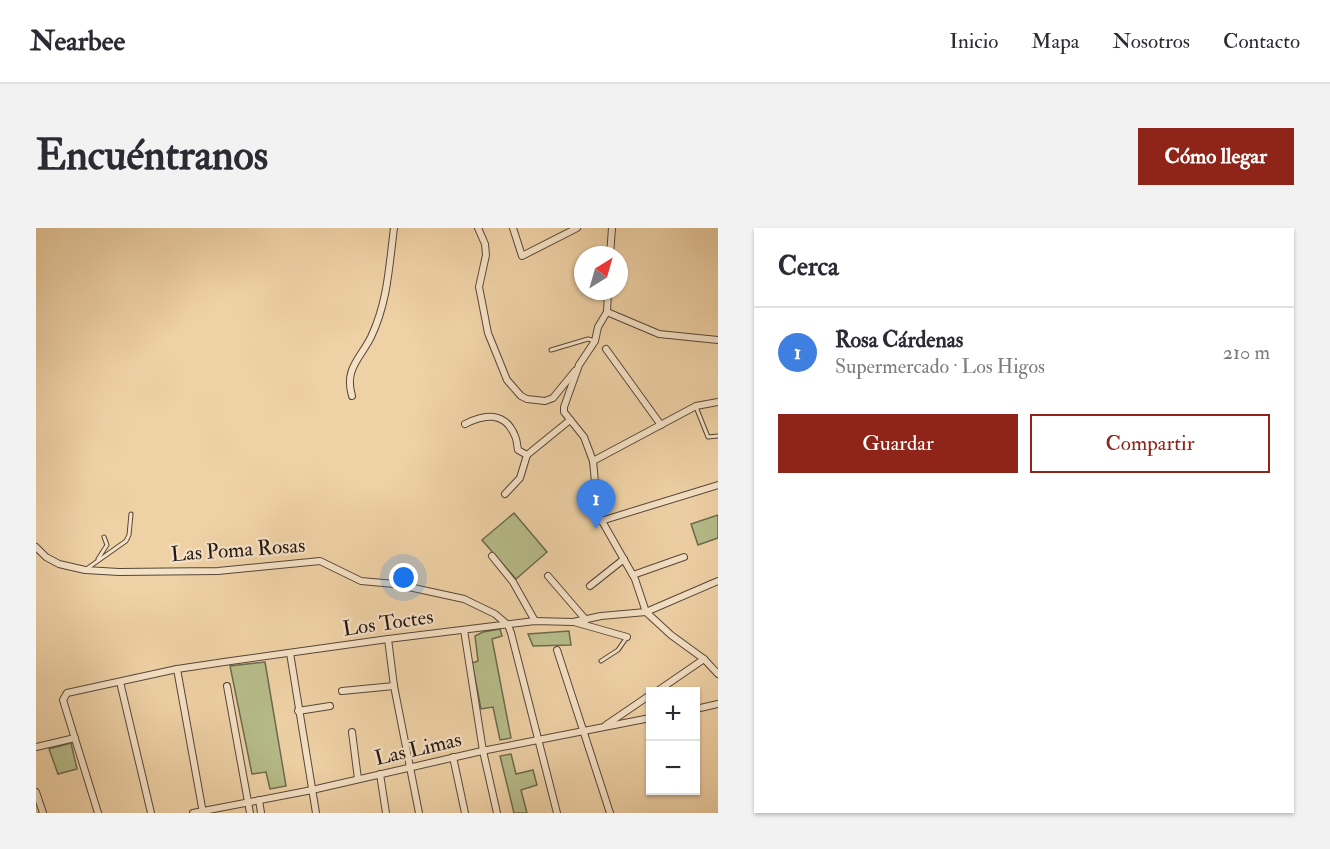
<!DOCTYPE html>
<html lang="es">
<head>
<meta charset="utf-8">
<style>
	:root { --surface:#fff; --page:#f2f2f3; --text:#2b2b33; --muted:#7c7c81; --line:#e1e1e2; --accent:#8f2418 }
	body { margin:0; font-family:"IM FELL Double Pica",serif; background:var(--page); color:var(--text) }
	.controls { position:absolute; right:18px; bottom:18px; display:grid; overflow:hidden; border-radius:0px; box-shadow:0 2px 4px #0004 }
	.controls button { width:54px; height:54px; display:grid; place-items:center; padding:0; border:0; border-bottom:2px solid var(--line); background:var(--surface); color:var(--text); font:30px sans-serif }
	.compass { position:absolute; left:538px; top:18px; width:54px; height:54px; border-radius:50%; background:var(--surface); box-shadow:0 2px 4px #0004; rotate:37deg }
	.you { position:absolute; left:368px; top:350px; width:21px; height:21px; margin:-15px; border:4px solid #fff; border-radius:50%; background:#1a73e8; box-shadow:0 0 0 9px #1a73e833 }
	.badge { display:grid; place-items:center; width:39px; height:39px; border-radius:50%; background:var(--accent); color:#fff; font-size:20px; font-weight:700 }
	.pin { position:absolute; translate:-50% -50px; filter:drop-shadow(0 2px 3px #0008) }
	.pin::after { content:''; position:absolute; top:32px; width:21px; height:18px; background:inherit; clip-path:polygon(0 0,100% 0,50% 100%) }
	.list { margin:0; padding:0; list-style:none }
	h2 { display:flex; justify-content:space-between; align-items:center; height:78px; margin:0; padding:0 24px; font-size:26px }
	h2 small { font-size:20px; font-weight:400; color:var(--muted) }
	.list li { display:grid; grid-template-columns:39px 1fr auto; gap:18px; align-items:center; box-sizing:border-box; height:90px; padding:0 24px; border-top:2px solid var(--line) }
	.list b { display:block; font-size:22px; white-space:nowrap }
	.list p { margin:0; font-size:20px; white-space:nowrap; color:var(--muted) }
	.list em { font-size:20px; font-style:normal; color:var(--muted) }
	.actions { display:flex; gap:12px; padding:18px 24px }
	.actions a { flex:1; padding:14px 0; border:2px solid var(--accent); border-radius:0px; text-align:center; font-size:21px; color:var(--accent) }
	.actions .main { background:var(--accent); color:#fff }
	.map { position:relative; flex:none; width:682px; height:585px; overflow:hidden; border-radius:0px }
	header { display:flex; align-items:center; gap:36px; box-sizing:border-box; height:84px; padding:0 30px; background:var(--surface); border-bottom:2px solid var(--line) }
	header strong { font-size:28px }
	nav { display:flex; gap:33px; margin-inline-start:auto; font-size:21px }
	.intro { display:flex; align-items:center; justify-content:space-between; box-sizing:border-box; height:144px; padding:0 36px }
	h1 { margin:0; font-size:42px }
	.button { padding:15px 27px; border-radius:0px; background:var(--accent); color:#fff; font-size:21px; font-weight:700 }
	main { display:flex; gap:36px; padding:0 36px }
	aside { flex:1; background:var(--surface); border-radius:0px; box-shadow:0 2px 4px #0004 }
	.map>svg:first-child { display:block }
</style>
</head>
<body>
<header>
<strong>Nearbee</strong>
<nav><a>Inicio</a><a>Mapa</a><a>Nosotros</a><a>Contacto</a></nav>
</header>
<div class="intro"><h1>Encuéntranos</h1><a class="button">Cómo llegar</a></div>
<main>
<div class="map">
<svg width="682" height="585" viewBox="0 0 682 585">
	<rect width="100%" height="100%" fill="#efd1a6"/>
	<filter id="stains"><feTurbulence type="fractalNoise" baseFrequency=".00333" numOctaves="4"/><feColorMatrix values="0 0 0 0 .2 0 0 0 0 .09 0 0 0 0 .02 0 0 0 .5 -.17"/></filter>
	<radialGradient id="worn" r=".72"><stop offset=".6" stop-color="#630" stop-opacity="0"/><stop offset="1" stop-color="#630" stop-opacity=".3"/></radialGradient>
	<g fill="#b6bc89" stroke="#6c6a4e" stroke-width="1.5">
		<polygon points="478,285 511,324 480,351 446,312"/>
		<polygon points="682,287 682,310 662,317 655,296"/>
		<polygon points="464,401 466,408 456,411 475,510 464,512 457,479 445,481 436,435 442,433 439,408 447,404"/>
		<polygon points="533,403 535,417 497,418 492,406"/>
		<polygon points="229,434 250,558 234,561 230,544 216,546 194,438"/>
		<polygon points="35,515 41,541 22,546 13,521"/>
		<polygon points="475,526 480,546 497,542 501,557 485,562 491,585 478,585 464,528"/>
	</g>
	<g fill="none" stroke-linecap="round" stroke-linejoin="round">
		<defs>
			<g id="service">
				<polyline points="515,122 552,111 559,113"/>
				<polyline points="660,179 672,209 682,208"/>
				<polyline points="62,331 71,317 68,309"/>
				<polyline points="49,342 90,313 93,307 95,286"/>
				<polyline points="565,433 582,422 591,409"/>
			</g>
			<g id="minor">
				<polyline points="442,0 449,16 450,27 443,59 445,69 452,105 471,152 485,168 491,171 509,173 517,170 539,143"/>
				<polyline points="477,0 486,28 541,0"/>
				<polyline points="574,27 576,0"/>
				<polyline points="572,63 571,84 562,99 559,113 543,137 528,179 528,184 548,209 557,233 562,286 599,351 610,384 635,407 668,431 682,446"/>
				<polyline points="571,84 623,106 682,112"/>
				<polyline points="570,121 625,197"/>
				<path d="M316,168C308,141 324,131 335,109C352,73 353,38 358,0"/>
				<path d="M429,196C448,186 469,183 479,208C481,212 481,217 482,222L491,227"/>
				<polyline points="557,233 660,178 682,174"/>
				<polyline points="469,266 484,250 491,227 534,192"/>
				<polyline points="565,293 682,257"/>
				<polyline points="0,319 10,329 23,336 49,342 83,344 182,343 284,333 325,353 359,356 428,371 459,386 472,397 475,405 521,585"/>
				<polyline points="456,328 477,354 499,393"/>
				<polyline points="597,347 648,329"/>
				<polyline points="512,348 550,392"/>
				<polyline points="554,358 588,331"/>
				<polyline points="538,394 591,409"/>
				<polyline points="428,402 447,523 461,585"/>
				<polyline points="352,411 358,458 383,585"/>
				<polyline points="521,422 574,585"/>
				<polyline points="254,425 280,585"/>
				<polyline points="141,441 167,585"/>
				<polyline points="84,454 115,585"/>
				<polyline points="191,458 214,585"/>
				<polyline points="306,463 358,458"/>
				<polyline points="620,464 668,431"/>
				<polyline points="660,481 682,476"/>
				<polyline points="262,483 294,478"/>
				<polyline points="570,497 614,467"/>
				<polyline points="316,504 322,551"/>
				<polyline points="0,519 39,510"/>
				<polyline points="417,529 429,585"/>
				<polyline points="344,546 350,585"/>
				<polyline points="0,564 7,585"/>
				<polyline points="223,572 225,585"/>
				<polyline points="62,585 27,472 31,465 141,441 195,433 352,411 499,393 537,394 565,388 610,384 682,353"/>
				<polyline points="157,585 276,562 446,523 614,490"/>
			</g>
		</defs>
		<use href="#service" stroke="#564638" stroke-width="5"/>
		<use href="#minor" stroke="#564638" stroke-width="8"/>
		<use href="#service" stroke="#f5e1c5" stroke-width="3"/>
		<use href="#minor" stroke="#f5e1c5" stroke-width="6"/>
	</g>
	<g text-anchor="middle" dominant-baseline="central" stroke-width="4.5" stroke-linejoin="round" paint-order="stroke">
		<g font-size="21" fill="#231713" stroke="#f5e1c5">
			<text transform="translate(202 322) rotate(-4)">Las Poma Rosas</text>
			<text transform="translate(352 395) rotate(-8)">Los Toctes</text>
			<text transform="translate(382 521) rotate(-13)">Las Limas</text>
		</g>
	</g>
	<rect width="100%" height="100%" filter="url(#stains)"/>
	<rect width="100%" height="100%" fill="url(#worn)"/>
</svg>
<div class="controls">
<button>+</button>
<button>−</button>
</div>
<svg class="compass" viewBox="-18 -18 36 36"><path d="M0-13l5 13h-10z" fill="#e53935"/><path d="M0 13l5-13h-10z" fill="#7c7c81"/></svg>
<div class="you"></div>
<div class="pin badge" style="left:560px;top:301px;background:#3f7fe0">1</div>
</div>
<aside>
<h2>Cerca<small></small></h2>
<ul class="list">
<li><span class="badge" style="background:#3f7fe0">1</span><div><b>Rosa Cárdenas</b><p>Supermercado · Los Higos</p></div><em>210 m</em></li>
</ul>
<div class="actions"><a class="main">Guardar</a><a>Compartir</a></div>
</aside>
</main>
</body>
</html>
